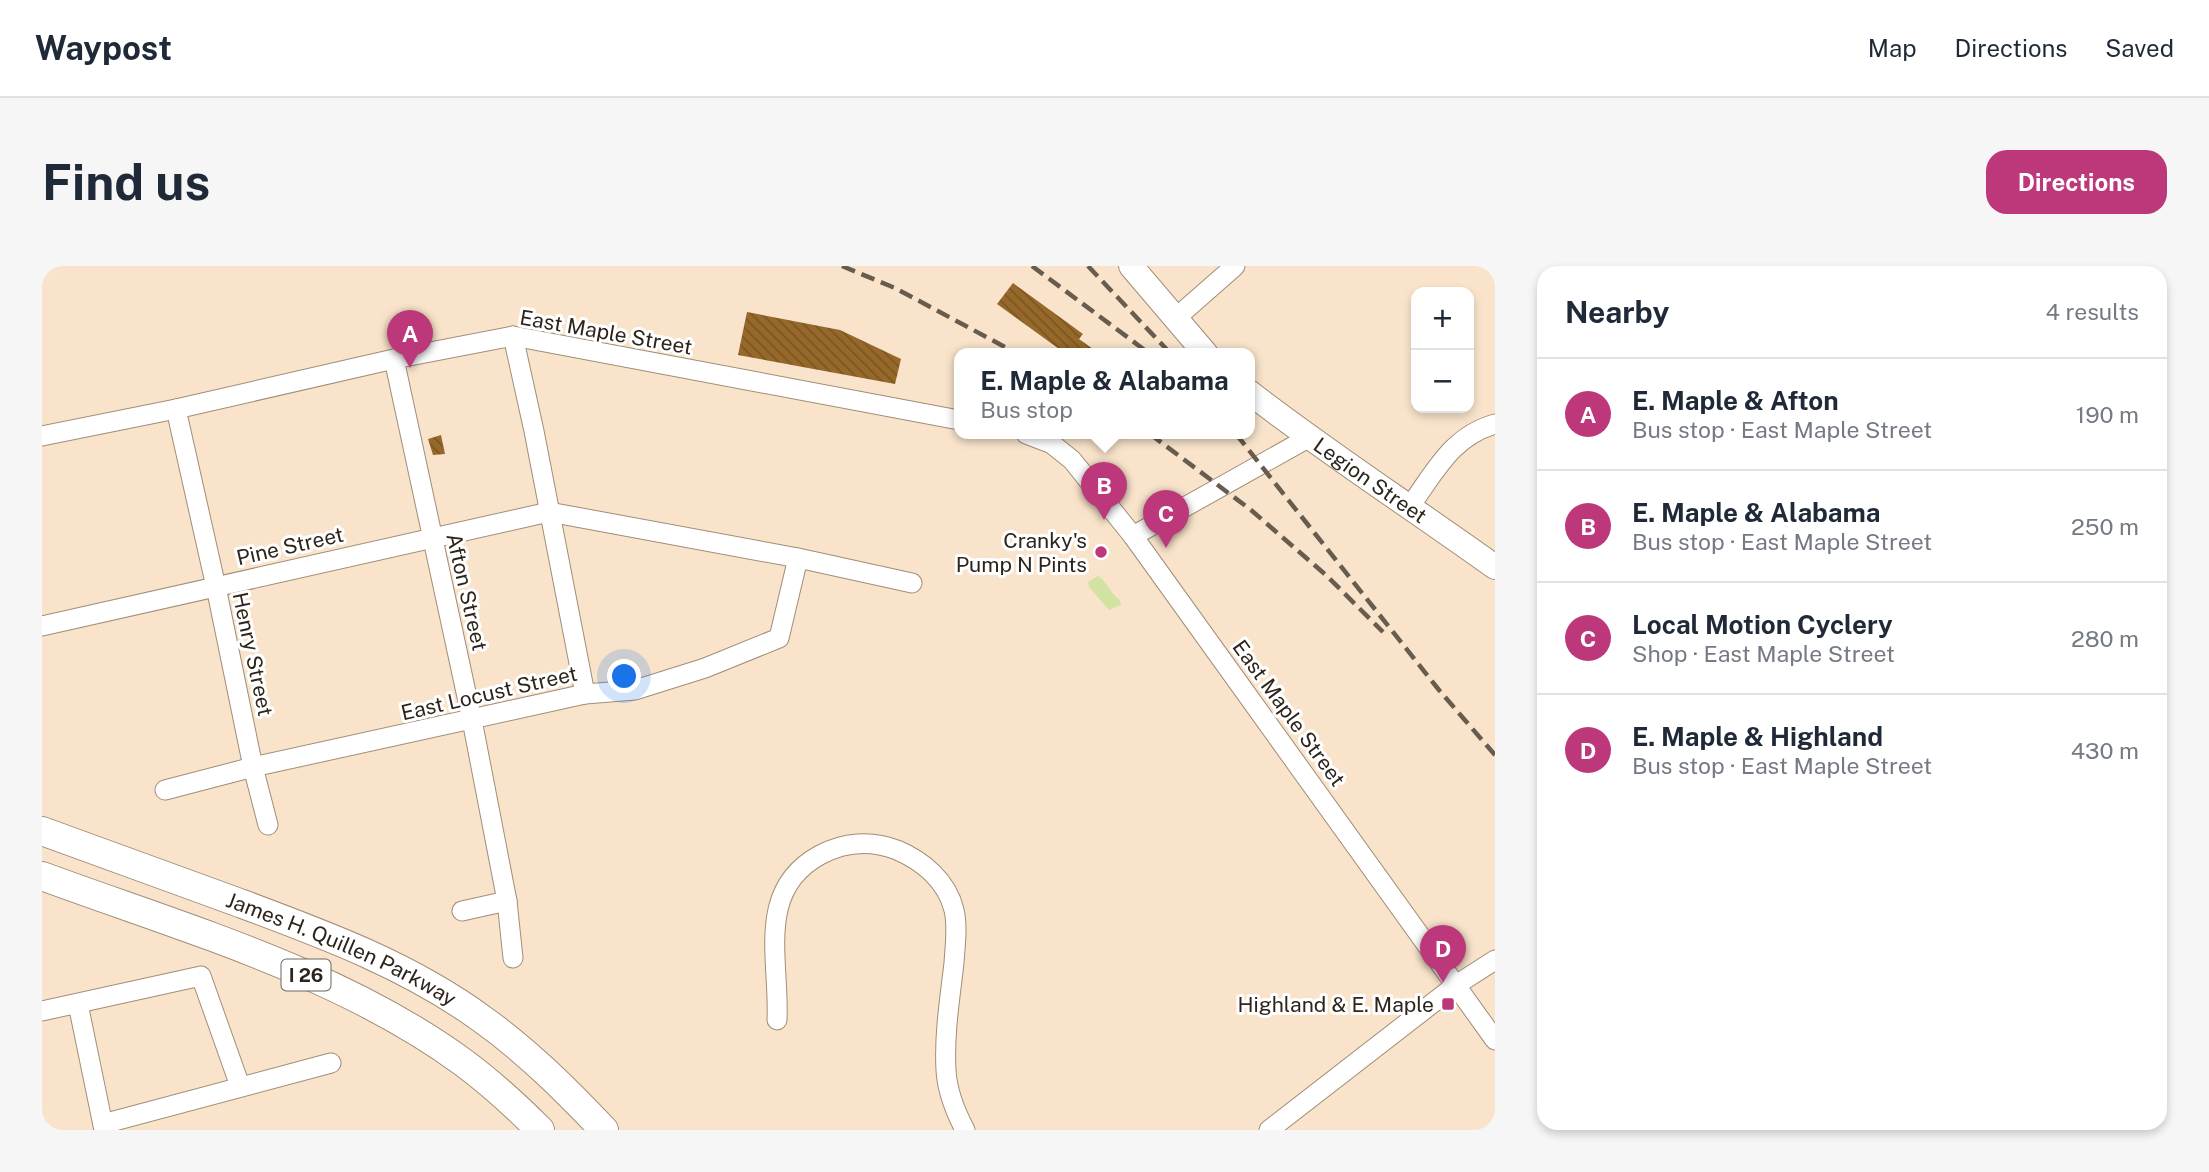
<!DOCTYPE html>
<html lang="en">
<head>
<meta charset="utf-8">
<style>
	:root { --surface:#fff; --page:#f6f6f7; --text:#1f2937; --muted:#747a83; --line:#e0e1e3; --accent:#bd387b }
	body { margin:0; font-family:"Public Sans",sans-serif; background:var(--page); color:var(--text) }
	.controls { position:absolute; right:21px; top:21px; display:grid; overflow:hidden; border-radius:14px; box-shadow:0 4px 10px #0003 }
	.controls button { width:63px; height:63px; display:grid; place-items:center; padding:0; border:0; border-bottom:2px solid var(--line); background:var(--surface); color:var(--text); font:35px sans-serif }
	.you { position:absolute; left:583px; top:411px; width:24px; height:24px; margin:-18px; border:5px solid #fff; border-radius:50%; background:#1a73e8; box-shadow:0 0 0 10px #1a73e833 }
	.badge { display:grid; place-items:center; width:46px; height:46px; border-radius:50%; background:var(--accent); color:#fff; font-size:23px; font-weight:700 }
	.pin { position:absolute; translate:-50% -58px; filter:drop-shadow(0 2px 4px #0008) }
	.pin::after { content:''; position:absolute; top:37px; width:24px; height:21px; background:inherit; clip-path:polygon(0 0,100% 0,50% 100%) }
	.popup { position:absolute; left:912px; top:82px; width:301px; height:91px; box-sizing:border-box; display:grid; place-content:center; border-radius:14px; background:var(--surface); filter:drop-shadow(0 2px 5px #0005); font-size:23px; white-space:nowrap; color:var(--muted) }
	.popup b { font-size:26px; color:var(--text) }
	.popup::after { content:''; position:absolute; left:50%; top:100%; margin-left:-14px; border:14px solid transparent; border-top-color:var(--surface) }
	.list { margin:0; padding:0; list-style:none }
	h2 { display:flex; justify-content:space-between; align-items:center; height:91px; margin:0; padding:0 28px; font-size:30px }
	h2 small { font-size:23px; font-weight:400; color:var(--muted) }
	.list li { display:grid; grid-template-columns:46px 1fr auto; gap:21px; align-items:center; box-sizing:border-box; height:112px; padding:0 28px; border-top:2px solid var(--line) }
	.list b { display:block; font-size:26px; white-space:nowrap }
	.list p { margin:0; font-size:23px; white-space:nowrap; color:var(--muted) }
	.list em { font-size:23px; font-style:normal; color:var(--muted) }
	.map { position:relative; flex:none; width:1453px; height:864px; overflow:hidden; border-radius:21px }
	header { display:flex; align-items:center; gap:42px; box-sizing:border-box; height:98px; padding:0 35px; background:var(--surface); border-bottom:2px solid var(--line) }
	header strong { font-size:33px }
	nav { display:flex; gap:38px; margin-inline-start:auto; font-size:24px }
	.intro { display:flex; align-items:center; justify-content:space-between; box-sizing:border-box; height:168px; padding:0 42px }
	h1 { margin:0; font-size:49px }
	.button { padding:18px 32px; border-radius:21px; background:var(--accent); color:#fff; font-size:24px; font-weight:700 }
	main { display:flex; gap:42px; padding:0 42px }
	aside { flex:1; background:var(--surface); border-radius:21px; box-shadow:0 4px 10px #0003 }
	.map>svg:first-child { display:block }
</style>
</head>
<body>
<header>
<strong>Waypost</strong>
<nav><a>Map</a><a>Directions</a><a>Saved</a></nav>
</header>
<div class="intro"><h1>Find us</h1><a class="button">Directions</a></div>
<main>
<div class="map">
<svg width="1453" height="864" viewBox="0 0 1453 864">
	<defs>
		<pattern id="building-back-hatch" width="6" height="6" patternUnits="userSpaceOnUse" patternTransform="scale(1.75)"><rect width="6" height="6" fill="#96692a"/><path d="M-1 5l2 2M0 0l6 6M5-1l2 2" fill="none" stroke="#7b5623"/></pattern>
	</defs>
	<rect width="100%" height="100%" fill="#f9e4cb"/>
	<path fill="#d2e2a1" d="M1056,310C1066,316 1068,328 1078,334L1079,339L1067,344L1047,321L1046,316Z"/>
	<g fill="url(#building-back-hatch)">
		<polygon points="971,17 1041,68 1037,73 1058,88 1024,88 955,38"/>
		<polygon points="705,46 798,64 859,93 853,118 696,89"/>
		<polygon points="399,169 403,188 391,189 386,173"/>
	</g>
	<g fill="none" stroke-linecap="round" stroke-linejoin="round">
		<defs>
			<g id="minor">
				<polyline points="1135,51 1193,0"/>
				<polyline points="471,70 492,165 543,428"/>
				<polyline points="352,93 430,454 465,635 471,692"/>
				<polyline points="134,143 174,321 211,501 226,559"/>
				<polyline points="984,168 1010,178 1030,194 1091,270 1453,774"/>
				<polyline points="0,170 134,143 352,93 471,70 917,154"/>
				<path d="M1368,240C1393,206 1410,170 1453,158"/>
				<polyline points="1091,270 1266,172"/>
				<polyline points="0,360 507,246 756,292 870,317"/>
				<polyline points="123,524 211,501 543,428 593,424 663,402 737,372 756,292"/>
				<polyline points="420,645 465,635"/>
				<polyline points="36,738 62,864"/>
				<polyline points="0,745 159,710 198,820"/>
				<path d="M735,754C738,695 713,624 778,589C802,576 829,574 855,584C881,595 905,615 912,644C916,661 913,680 912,697C908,732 902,768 904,804C905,825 913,845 923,864"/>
				<polyline points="61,858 289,797"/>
				<polyline points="1227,864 1414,719 1453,694"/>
			</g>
			<g id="major">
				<polyline points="1089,0 1164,88"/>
				<path id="s1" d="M1207,126C1287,188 1371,242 1453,301"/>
			</g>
			<g id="highway">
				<path id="s2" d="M0,565C65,589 130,612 195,636C281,668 366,699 440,753C485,785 524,824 562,864"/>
				<path d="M0,610C141,662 300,707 422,797C449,817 474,840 498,864"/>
			</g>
		</defs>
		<use href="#minor" stroke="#a18d76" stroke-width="21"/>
		<use href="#major" stroke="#a18d76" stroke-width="26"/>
		<use href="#highway" stroke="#a18d76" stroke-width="30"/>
		<use href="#minor" stroke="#fff" stroke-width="19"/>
		<use href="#major" stroke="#fff" stroke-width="24"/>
		<use href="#highway" stroke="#fff" stroke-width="28"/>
		<g stroke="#675c4d" stroke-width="4.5" stroke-dasharray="14 7" stroke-linecap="butt">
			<polyline points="800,0 853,22 976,88"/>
			<polyline points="990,0 1108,88"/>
			<polyline points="1046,0 1129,88"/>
			<polyline points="1108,168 1209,244 1285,310 1341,366"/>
			<polyline points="1194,168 1397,424 1453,489"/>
		</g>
	</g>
	<g fill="#bd387b" stroke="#fff" stroke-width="2.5">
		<circle cx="1059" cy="286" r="7"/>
		<rect x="1399" y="731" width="14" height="14" rx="3.5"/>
	</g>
	<g text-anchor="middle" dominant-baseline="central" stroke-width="6" stroke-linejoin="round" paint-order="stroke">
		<rect fill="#fff" stroke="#6c665f" stroke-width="2" x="239.5" y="693.5" width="49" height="31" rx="5"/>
		<g font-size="19" font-weight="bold" fill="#2d251b">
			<text x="264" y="709">I 26</text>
		</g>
		<g font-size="21" fill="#2d251b" stroke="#fff">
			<text transform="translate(564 66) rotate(10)">East Maple Street</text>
			<text stroke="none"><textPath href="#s1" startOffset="150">Legion Street</textPath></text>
			<text transform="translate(248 280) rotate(-13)">Pine Street</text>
			<text transform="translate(425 326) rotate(77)">Afton Street</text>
			<text transform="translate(211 388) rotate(78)">Henry Street</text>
			<text transform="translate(447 427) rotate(-13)">East Locust Street</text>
			<text transform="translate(1247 447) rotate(54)">East Maple Street</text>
			<text stroke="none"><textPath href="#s2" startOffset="322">James H. Quillen Parkway</textPath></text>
		</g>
		<g font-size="21" fill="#2d251b" stroke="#fff" text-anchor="end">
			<text x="1045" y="274">Cranky's<tspan x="1045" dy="24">Pump N Pints</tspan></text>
			<text x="1392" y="738">Highland &amp; E. Maple</text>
		</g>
	</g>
</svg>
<div class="controls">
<button>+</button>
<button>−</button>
</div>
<div class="you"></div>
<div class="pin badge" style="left:368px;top:102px">A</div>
<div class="pin badge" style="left:1062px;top:254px">B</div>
<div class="popup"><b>E. Maple &amp; Alabama</b>Bus stop</div>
<div class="pin badge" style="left:1124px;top:282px">C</div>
<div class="pin badge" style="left:1401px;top:717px">D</div>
</div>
<aside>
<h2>Nearby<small>4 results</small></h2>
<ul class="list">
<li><span class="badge">A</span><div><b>E. Maple &amp; Afton</b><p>Bus stop · East Maple Street</p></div><em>190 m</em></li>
<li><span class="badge">B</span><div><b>E. Maple &amp; Alabama</b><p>Bus stop · East Maple Street</p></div><em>250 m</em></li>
<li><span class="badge">C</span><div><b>Local Motion Cyclery</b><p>Shop · East Maple Street</p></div><em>280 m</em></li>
<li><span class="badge">D</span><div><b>E. Maple &amp; Highland</b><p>Bus stop · East Maple Street</p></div><em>430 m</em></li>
</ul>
</aside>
</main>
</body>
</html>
